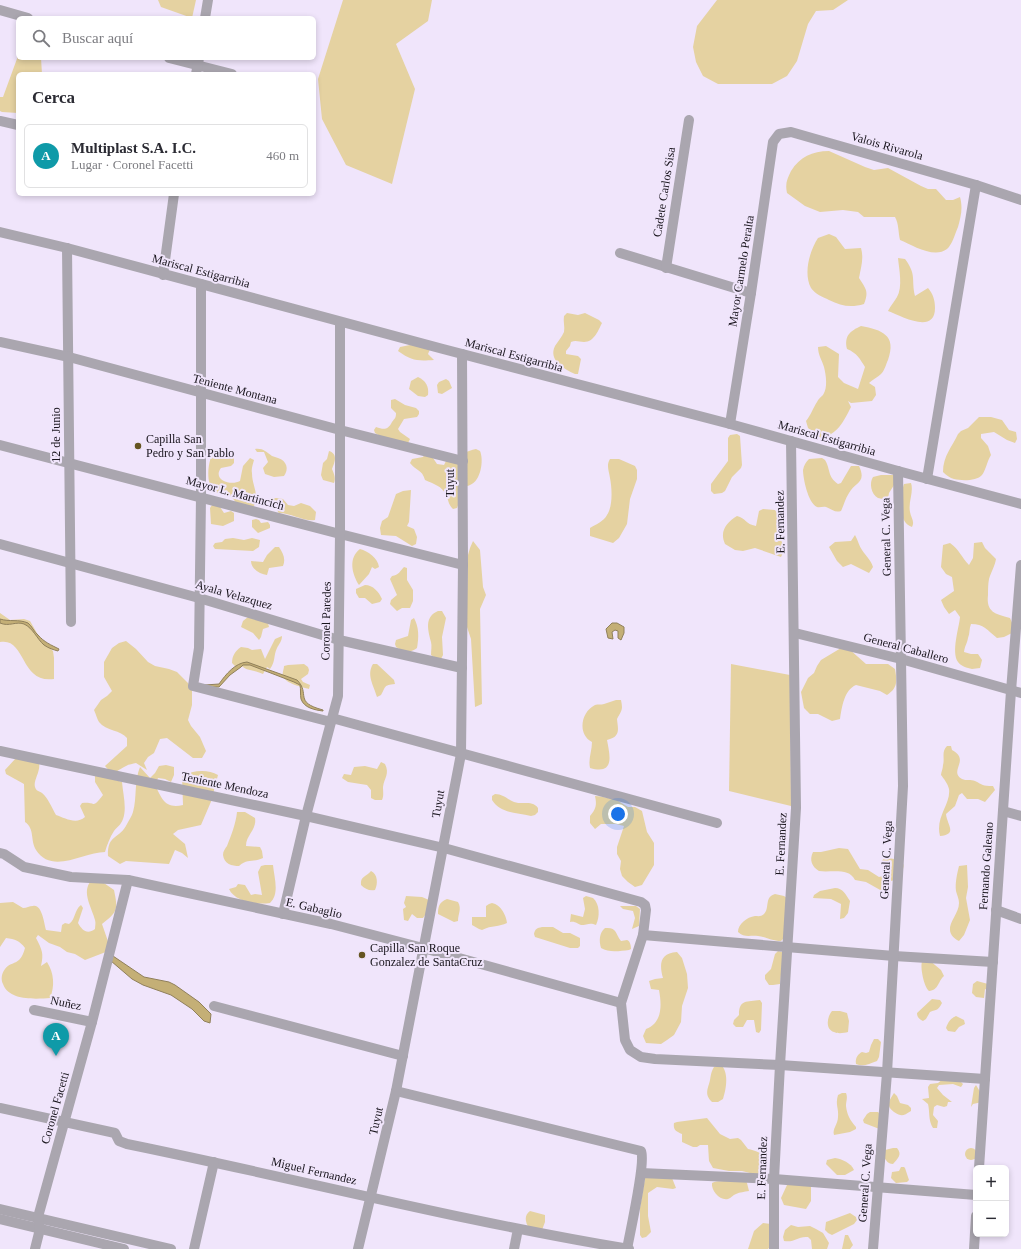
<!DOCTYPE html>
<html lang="es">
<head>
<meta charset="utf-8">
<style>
	:root { --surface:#fff; --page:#f7f7f7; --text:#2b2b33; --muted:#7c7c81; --line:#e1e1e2; --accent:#db2777 }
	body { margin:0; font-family:Georgia,serif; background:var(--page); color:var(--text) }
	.controls { position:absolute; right:12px; bottom:12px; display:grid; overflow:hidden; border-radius:6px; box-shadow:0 2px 6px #0003 }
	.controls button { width:36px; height:36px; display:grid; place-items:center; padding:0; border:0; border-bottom:1px solid var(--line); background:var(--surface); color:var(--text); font:20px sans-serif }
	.you { position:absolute; left:618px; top:814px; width:14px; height:14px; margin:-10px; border:3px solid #fff; border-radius:50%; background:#1a73e8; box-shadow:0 0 0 6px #1a73e833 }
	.badge { display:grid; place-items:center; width:26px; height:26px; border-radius:50%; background:var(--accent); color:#fff; font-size:13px; font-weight:700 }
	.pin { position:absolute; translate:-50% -33px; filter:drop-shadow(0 1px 2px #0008) }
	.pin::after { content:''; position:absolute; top:21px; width:14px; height:12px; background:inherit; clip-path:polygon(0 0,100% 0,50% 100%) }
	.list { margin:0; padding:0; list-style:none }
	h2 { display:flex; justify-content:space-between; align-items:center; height:52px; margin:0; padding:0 16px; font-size:17px }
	h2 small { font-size:13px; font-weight:400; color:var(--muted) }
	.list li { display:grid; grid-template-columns:26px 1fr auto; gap:12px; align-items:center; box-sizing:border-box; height:64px; margin:0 8px 8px; padding:0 8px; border:1px solid var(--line); border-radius:6px }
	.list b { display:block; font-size:15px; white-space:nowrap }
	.list p { margin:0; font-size:13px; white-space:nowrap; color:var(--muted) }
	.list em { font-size:13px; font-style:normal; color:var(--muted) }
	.icon { flex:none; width:22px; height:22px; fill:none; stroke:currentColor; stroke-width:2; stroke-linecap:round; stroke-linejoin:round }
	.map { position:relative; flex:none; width:1021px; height:1249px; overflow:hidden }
	.search { position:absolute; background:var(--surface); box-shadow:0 2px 6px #0003; left:16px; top:16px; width:300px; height:44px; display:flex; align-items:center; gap:10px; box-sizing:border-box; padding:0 14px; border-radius:6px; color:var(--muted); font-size:15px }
	.panel { position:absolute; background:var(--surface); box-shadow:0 2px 6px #0003; left:16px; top:72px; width:300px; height:124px; border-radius:6px }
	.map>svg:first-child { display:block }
</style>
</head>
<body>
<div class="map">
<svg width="1021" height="1249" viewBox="0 0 1021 1249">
	<rect width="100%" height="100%" fill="#f0e5fb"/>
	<g fill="#e5d2a1">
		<polygon points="158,0 196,0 192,18 161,7"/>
		<polygon points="343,0 432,0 428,21 396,44 415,89 392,184 346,165 322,119 318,79"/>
		<polygon points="717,0 848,0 833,10 816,11 808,24 797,61 787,76 772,84 718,84 703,76 696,62 693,47 697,26"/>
		<polygon points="18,56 18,58 41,58 42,74 18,74 18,113 2,112 0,111 0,97 3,97"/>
		<path d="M829,151L865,167L874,170L888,168L921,186L928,189H936L946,200H953L960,197C963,208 961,216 958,227C955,234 952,245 947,249C934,259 912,245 900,240C898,232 899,224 895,217H864L858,212L843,210L820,212L805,206L787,193C785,184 787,179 791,171C800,157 812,151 829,151Z"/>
		<path d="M829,234L836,237L845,249L861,248C864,259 861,267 859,278C866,289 869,291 864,304C851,308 841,306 829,300C823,297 815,294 811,288C803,273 810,250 818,238Z"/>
		<path d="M898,258L905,259C917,275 911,279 915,296L928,288C933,294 935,300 935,308C935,335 901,316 888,311C891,305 894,302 897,297C903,287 899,269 898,258Z"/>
		<path d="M567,313L578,315L585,313L599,320L602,323C598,331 594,342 584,342C579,342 576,340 571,342L570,346L566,351V354L578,356L581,359L578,374H575C564,369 548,360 555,346C558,341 562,337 564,332C565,327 563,321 564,316Z"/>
		<path d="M861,326C882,330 897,335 888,360C886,364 885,370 881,374C878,377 872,380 869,383L875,387L876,395L872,401L851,403L848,401L851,407C844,421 837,435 821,438L808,428L806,421C811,415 813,408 817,402C818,399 821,397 823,395C828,388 826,375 824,367C822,360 818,355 818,347L826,346L839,354L838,377L844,383L858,389L865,367C860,359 857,353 847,349C844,336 850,331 861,326Z"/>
		<path d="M410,345L431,347L428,354L434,360C417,361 412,361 398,351L400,347Z"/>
		<path d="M418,377C426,381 429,386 428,395L425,397L418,396L409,389L411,381Z"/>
		<polygon points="446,379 449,381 452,388 442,394 438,393 437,385 439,382"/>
		<path d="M395,399L405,405L416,408L419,411V414L417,417L404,419L398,429L400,432L410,439L408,443L382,437L375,433L374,430L376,427C384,430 388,430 392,422C395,418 396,418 396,413L391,408V400Z"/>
		<path d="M979,417H991L1002,420L1009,430L1016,432L1017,439L1015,443L1007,440L994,432L981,434V438L988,446L991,455C987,461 986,470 982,475C977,481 962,481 954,479C950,478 946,475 943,472C943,456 952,447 958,434L961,431L968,428Z"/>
		<polygon points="737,434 740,436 742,465 741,468 732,477 725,491 722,493 714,494 711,491 711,484 728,461 728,438 730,435"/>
		<path d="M216,449L228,451L234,456V463L231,466L221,468C212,480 231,486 240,481L243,466L250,458L254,460C253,464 251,469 252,473C252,486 259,491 254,506H250L236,503C227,487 220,498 213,490C205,482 208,456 216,449Z"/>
		<path d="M255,449C263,448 266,452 272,456C274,457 276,457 278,458C287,461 289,469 284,476L274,477L265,474L263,468L268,462L264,452H257Z"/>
		<path d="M476,449L480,451C484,460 481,481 470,485C467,487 462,485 458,485L460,500L457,508L453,509C448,504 449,501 446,495C442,486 434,484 425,480C422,469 416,471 410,463L412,459L423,457L425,454L433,458L437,464L444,465L446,461C454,458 468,450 476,449Z"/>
		<path d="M329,451C338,454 335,462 332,469C334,474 336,478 334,483L323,480L321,475L323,463L327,459Z"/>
		<path d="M822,458L825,460C831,470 827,476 838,484L841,483L851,466H859C867,483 855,482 849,493C845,499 844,505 841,511C834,513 832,509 826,507C823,506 820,508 817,507C808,503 803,478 803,470C804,465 806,462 809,459Z"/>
		<path d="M610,459H619L635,466L637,470V479L630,499L627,524L619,538L613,543L590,536V528C595,525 604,521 607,515C613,506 612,488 610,478C609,471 606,465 610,459Z"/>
		<path d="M881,475H895L896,482L889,493L888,499C885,499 881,499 878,498C871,494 869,483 873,477Z"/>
		<path d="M911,483C914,492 908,502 910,512C911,518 915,521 912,527C897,522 900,496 904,484Z"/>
		<polygon points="411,490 409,522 407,526 414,529 417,537 416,544 412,546 396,536 381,535 380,528 382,521 388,517 396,494 403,491"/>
		<path d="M276,498L283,499L288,505L294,506L301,503L310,506L316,512L315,520C305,522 291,513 279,513L278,512L277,509L272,507L268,502L271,499Z"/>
		<polygon points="214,502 220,507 224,513 231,511 234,513 234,521 223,526 211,524 210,508"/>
		<path d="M763,509L775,510L777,513C777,519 777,526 778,532C780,541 787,546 781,557L755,548L743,551L735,550L725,544C719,531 727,522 737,516C746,518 745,524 756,526L759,511Z"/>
		<polygon points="256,519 259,520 261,523 268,522 270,525 270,528 258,533 252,527 252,520"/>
		<path d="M855,535C858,540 859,546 862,550C866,556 871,560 873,567L869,573L851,564L843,567L837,561L829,547L835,542L851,541Z"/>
		<polygon points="233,538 244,540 252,538 260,540 259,547 253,551 215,549 213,546 215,543 222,542 225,539"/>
		<polygon points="473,541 480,550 483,587 486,595 480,609 482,704 475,707 471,639 466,624 468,555 470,548"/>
		<path d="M982,542L985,548L996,559C995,566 991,572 989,579C988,584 988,590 988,595C986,612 995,614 1010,618L1013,625L1012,633L1004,637L997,638C987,630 984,624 971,624C969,629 970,633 968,638C967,644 965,645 964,652L971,654H978L982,660L980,668L972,669C967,668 961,666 958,662C951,652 959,628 960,617L955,610L949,614L944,607L941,600L954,591L952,577L946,574L941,567L943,545L950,543C959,549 962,558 969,565L973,558L974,543Z"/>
		<path d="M275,547H279C283,553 286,559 283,566L269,568L267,575C260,574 251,569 251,561L263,562L267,555Z"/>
		<path d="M360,549C368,551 378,558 379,567L375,569L372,567L369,574L359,585C352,574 348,558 360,549Z"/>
		<path d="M404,567L407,568V580L413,590V601L410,608H402L397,611L390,604L391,600L397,595L390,579L392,576C399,575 400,571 404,567Z"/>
		<path d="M365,585C373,585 379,592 382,599L380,602L372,604L365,598H359L356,593V589Z"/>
		<path d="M438,611H442L446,618L442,637L443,655L441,659L434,657L431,655C431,650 432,646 431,642C428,630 424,617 438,611Z"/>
		<path d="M0,613L10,620L24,619L30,621L41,640L53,651L54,658V679C20,684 26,637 0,642Z"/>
		<polygon points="248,617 268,623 269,627 263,629 261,637 259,640 253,633 241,627 243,621"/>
		<path d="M414,618C419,627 419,637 417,648C410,654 403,651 396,647L395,644L396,640L408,636L411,620Z"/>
		<path d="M282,636C282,641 279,644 277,648C273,657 276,660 270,669L267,667L263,674C258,672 255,671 250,670C243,669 244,665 235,666L232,663C232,656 235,651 241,647L248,648L252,650L261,649L265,659L275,639Z"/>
		<path d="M126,641L136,649L148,662L155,666L169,669L177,672L188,683L192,689V705L188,720L191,726L200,737L206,751L202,758H193L167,738L160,739L154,753L148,757L144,763L147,770L136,763C133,764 129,764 126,766C117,770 114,777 105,766L127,746V738C121,730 106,731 99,722C97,719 96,714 94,710L101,700L107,696L112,691L104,677V662L112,648L119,643Z"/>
		<path d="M841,648L849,649L866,664H888L895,669C897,681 898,688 887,695L880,691L856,685C844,690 842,707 840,719L832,721L818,714H810L804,708L801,692L808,678L814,673L817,666L821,660Z"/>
		<path d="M304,664L308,667L309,670L308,674L301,679L303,682L310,685L309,689C302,687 286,684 283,676C282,673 284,669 284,666L288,665Z"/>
		<path d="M373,664H377L394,680L395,684C383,685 386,687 381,695L377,697C374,686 366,675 373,664Z"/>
		<polygon points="731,664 790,675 791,806 729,791"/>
		<path d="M616,700H621C623,710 622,710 617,719C618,729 621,737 607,740C610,756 615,775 590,768C588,759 592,751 592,742C577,734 581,712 595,705C598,704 601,705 604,704C608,703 612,701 616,700Z"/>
		<path d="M947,746H951L952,750C971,760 948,771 962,779C966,781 971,779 975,781C983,785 982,786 993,786L995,790L985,802L978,799H967L962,793L959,795L955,806L946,814C947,825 958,834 940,836C935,817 951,804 949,789C948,784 944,779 941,775C941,772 943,769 943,765C945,758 941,752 947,746Z"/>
		<path d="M16,758L39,762C41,772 33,780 35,787C36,791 39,791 42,793C48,798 52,808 56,815C65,818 76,825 85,817L80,806L82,803C97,801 91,810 103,795L95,782V774L122,782C123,794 127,808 123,819C121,825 117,827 114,831C110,837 107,845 105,852C84,852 52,875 36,850C30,840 35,829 25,822L24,784L6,774L5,770Z"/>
		<path d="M381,762L385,764C390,774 384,778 383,787C383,792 384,796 382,800H375L371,798V790L367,785L348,782L342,778L344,774L351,775L354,767L365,766L377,769Z"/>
		<path d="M166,765L174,767V775L171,782L165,779L158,778L155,785C162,799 165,809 183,805L182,776C193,770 208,769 218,775L214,790L213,797L201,825L178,830L173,834L185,844L188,858L182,853L175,850L169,864L126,861L120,864L108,856C107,834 120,839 127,824C129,820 132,816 133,812C137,798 134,781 140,767L150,778L155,773L159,766Z"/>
		<path d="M495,794C503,794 507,799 514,802C522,805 532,800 538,808V812L535,815L531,816C516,812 501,814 492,800V796Z"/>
		<path d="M595,796C603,796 608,799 615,799L628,807H635L642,811L647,832L654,843V865L642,885L635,887L628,882L622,876L620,869L621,861L617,854V847L624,826L616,824H601L595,829L590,823V816C596,809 597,805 595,796Z"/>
		<path d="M237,812H245L255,818C257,830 246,835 246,846L260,847L262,851L263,858C253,863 248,858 239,866C232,866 224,864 223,855C223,851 225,849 227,846C231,836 236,823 237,812Z"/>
		<path d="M839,848L848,849L860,869L868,870L879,877L883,876L882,861L884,858C905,859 910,864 895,880L891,881L889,892L882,891L866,882L855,880C849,867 830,873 819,871C812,867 809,860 813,852H821Z"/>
		<path d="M265,865H273C274,877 280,894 270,903C257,905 235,902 229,889L236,887L238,884L245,885L251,895L255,894L262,895L258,872L261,866Z"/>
		<path d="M967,865L968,887L966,898L970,920L964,935L959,941C955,939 950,935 950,930C949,922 959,913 959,903C959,899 957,895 956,891C955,883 957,874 959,866Z"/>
		<path d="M371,871C378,874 378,884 375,890C369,891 365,889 361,885C360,876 366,877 371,871Z"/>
		<path d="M91,881H101L114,890C118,909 118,912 102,924L111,950L85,960L75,954L67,952L60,947L49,943L38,935L36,938C42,950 44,953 41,966L47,962C54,973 55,986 50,998C36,999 9,1001 3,984C1,980 1,974 5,969C12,960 20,967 25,948C20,941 15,939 6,938L0,947V903L13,902L23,908C27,908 29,906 33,906C42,904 44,923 46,930L61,932L62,925L65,923L69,924C76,919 74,910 81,905L83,908L78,923C82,930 87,935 95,929C95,926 96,923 95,920C92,908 81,892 91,881Z"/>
		<path d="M835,888C843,888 846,895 850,901L848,913L844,918L840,919L841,904L831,899L813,898L814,895L820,891Z"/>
		<path d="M775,894L784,896L787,898L784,938L781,941C772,941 766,937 758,936C750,935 744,938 738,932C738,924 747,917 755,916C758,916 761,917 764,914C770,908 764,897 775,894Z"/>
		<polygon points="406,896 422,897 429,900 428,911 423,918 417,918 412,914 408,921 404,920 403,909 406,907 404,903"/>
		<path d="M586,896L593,898C600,904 600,917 596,925C590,922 587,925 581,925C577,924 576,921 570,922L571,914L583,917L585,909L583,898Z"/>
		<path d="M447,899L458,902C462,909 458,914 458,921L454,922L438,914C438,907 439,902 447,899Z"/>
		<path d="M492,903C501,905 506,915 507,923C499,927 492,925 482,930L479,929L472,925V917H486V906L489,904Z"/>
		<polygon points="620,906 636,906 640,909 639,926 632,929 635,918 633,911 623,909"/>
		<path d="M542,927H553L563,933H570L580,938V946L578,948H570L535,937L534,934C535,929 537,928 542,927Z"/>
		<path d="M605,928C617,927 615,933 621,941L627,940C630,941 631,945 631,949L629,950C620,951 609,953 601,948C599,941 599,933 605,928Z"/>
		<polygon points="778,951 782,952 783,956 780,984 773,985 769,985 765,979 765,975 771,969 775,954"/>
		<path d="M677,952L682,958L687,974L688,988L682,1006L681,1022L674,1035L667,1040L661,1044L646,1043L643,1036L646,1029C662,1023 662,1006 659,990L651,989L649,981L655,979L663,978C659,964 660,953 677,952Z"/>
		<path d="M929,960L941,970L944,976C938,981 939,990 929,991C924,987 920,967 922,962Z"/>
		<polygon points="977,981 988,984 987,990 985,989 984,998 976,997 972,993 973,984"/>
		<path d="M932,999L940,1000L942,1003C938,1011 937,1009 930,1012L926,1019L923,1021C919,1019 917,1017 917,1013Z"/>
		<path d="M760,1000L762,1003L761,1030L759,1033L756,1032L754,1020H747L743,1027H736L733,1024L734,1020L739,1015C739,999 747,1002 760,1000Z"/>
		<path d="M832,1011H840L847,1013L849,1021L848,1032C844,1033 838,1034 834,1032C825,1029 827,1017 832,1011Z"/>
		<path d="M956,1016L964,1020L965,1024L959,1027L955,1032L948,1031L946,1028C948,1022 951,1018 956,1016Z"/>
		<path d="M874,1039H878L881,1042L879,1057L877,1061C869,1064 863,1067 856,1064C855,1058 858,1054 862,1052L866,1053L869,1052L871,1045Z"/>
		<path d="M722,1066C729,1074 726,1090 723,1099L718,1102H712C704,1094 708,1089 710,1080C711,1075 711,1072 714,1067Z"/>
		<path d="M944,1078L960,1081L963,1084L961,1087L953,1084L939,1085L937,1088L943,1095L952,1102H948L947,1106L944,1107L937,1105L934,1107L933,1115L938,1121L937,1128H933C928,1120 930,1112 928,1104L922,1099L929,1098L928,1087L930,1084L938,1083Z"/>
		<polygon points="976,1085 982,1095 982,1102 973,1104 971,1107 974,1088"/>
		<path d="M842,1093H846C848,1098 846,1101 846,1106C847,1115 850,1120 856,1127V1129L850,1132L834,1135C832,1129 838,1124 838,1117C839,1108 835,1105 838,1095Z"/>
		<path d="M894,1093L897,1096L900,1103L908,1105L911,1108V1111C903,1116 902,1117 894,1112C886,1106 888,1102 894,1093Z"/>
		<polygon points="870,1112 878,1112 880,1114 882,1130 864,1123 863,1120 867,1114"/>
		<path d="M707,1118L720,1134L730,1139L738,1138L741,1140L748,1149C763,1152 773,1159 762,1174L758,1175L742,1171H729L713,1168L709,1161L708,1145H700L697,1147H693L682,1142V1134C676,1131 673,1130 674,1123L677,1122Z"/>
		<circle cx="971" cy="1154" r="6"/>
		<path d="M893,1148H897C903,1155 897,1159 893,1164C887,1164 887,1160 883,1157L885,1150Z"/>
		<path d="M835,1158C842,1159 851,1163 854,1170L845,1175H837L826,1164L827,1160Z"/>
		<polygon points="901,1167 904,1167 905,1168 909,1180 907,1182 896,1183 891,1178 892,1172 899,1171"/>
		<polygon points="645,1178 672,1178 676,1188 673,1189 657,1187 648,1193 648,1216 651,1232 646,1237 642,1238 640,1235 640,1208"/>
		<path d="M730,1180H745L747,1183L749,1191C744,1192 740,1192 736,1194C733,1195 731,1198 728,1199C720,1201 711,1191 712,1183C718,1180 724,1182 730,1180Z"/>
		<polygon points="787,1185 811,1185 811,1201 806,1209 784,1205 781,1198"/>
		<path d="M530,1211L545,1215V1222L542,1230L529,1228C525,1222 524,1215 530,1211Z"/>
		<polygon points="850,1213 856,1217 857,1220 854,1224 832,1235 828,1233 825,1230 826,1222"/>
		<polygon points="763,1223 771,1224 779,1241 775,1241 768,1249 748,1249 754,1231"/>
		<path d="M791,1225L798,1227L810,1226L816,1229L823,1233L829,1243L827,1249H812L811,1240L808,1237C797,1236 795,1243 784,1241L783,1237L785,1230Z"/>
		<polygon points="845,1235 848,1235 853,1245 850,1249 842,1249"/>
	</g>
	<g fill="#c4af76" stroke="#90805b">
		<path d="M0,619C9,622 19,619 28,623C32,626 34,632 38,635C44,642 51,645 59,649L58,651C54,650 48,648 44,645C37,639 33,628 24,624C16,621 9,627 0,623Z"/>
		<polygon points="612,623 617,623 624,627 624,633 621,640 618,638 618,631 615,630 612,632 613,639 608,638 606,629"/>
		<path d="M247,662L297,680C311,694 293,702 323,710V711C315,710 304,708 301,699C300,694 301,690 300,685L294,682L250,665H243L241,667L230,675L219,687H208L205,685L219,684C226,674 235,663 247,662Z"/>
		<polygon points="113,956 144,977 169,982 175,985 199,1002 211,1014 210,1023 204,1021 192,1009 171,995 143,985 132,979 111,961"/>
	</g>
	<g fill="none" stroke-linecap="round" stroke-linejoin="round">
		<g stroke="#aaa6af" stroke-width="10">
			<polyline points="0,10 28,18"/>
			<polyline points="205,18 208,0"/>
			<polyline points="169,58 232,74"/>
			<polyline points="196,74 199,58"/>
			<polyline points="0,121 18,125"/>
			<polyline points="0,232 67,248 443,349 730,424 898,471 1021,504"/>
			<polyline points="67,248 71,622"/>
			<polyline points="620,253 751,293"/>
			<polyline points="666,268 689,120"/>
			<polyline points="163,275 174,194"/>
			<polyline points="201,284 201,497 199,648 193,686 331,722"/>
			<polyline points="0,342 69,357 340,430 463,461"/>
			<polyline points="730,424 751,293 773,142 779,134 791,132 976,185 1021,200"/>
			<polyline points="0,445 340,534 463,565"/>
			<polyline points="927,479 976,185"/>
			<polyline points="0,544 199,598 339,640 462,668"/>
			<polyline points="795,633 901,659 1021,693"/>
			<polyline points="332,718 717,823"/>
			<polyline points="0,751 306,816 444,848 641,902 645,905 646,910 643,935 621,1003 625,1040 630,1050 641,1057 655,1059 780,1065 985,1079"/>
			<polyline points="1003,811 1021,816"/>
			<polyline points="0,853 4,854 24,867 71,877 128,880 331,924 423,948 621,1003"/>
			<polyline points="996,910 1021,919"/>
			<polyline points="283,914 306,816 338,696 340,534 340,322"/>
			<polyline points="643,935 894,956 993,962"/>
			<polyline points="214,1006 403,1056"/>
			<polyline points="34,1010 92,1022"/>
			<path d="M396,1091L641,1151C646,1162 630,1232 627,1249"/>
			<path d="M0,1108L115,1133L119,1141L127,1144C294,1178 460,1221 629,1249"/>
			<polyline points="979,1168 1011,691 1021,565"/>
			<polyline points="641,1173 774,1179 976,1195"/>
			<polyline points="0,1209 171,1249"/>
			<polyline points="0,1219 124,1249"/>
			<polyline points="35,1249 40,1229 38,1217 92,1022 128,880"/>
			<polyline points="194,1249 214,1162"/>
			<polyline points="358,1249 396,1091 461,754 463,565 462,354"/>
			<polyline points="514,1249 518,1229"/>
			<polyline points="774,1249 774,1179 780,1065 796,808 791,441"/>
			<polyline points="873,1249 887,1073 903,786 898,471"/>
			<polyline points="974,1249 976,1216"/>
		</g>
	</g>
	<g fill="#655421" stroke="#f0e5fb" stroke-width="1.5">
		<circle cx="138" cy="446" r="4"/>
		<circle cx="362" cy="955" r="4"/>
	</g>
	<g text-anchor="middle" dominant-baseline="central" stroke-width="4" stroke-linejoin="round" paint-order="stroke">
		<g font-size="12" fill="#18141c" stroke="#f0e5fb">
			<text transform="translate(887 146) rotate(16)">Valois Rivarola</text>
			<text transform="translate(664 192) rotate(-81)">Cadete Carlos Sisa</text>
			<text transform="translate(201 271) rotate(15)">Mariscal Estigarribia</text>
			<text transform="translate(741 271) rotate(-81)">Mayor Carmelo Peralta</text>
			<text transform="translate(514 355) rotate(15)">Mariscal Estigarribia</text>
			<text transform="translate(235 389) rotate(15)">Teniente Montana</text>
			<text transform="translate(56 435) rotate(-90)">12 de Junio</text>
			<text transform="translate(827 438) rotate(16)">Mariscal Estigarribia</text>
			<text transform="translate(450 483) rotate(-90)">Tuyut</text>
			<text transform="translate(235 493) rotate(15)">Mayor L. Martincich</text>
			<text transform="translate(780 522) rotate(-91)">E. Fernandez</text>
			<text transform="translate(886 537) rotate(-91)">General C. Vega</text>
			<text transform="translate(234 595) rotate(16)">Ayala Velazquez</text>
			<text transform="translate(326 621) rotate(-89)">Coronel Paredes</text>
			<text transform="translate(906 648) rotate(15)">General Caballero</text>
			<text transform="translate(225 785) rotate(12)">Teniente Mendoza</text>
			<text transform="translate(438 804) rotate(-80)">Tuyut</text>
			<text transform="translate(781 844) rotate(-87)">E. Fernandez</text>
			<text transform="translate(886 860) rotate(-87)">General C. Vega</text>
			<text transform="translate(986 866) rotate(-86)">Fernando Galeano</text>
			<text transform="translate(314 908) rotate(13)">E. Gabaglio</text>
			<text transform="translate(66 1003) rotate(12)">Nuñez</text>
			<text transform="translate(55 1108) rotate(-74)">Coronel Facetti</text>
			<text transform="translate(376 1121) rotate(-77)">Tuyut</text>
			<text transform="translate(762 1168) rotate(-88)">E. Fernandez</text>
			<text transform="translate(314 1171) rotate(13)">Miguel Fernandez</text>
			<text transform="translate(865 1183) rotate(-86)">General C. Vega</text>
		</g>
		<g font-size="12" fill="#18141c" stroke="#f0e5fb" text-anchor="start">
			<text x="146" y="439">Capilla San<tspan x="146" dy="14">Pedro y San Pablo</tspan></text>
			<text x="370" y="948">Capilla San Roque<tspan x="370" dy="14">Gonzalez de SantaCruz</tspan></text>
		</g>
	</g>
</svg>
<div class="controls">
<button>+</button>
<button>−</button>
</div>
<div class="you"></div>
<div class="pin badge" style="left:56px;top:1056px;background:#0f9aa8">A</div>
<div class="search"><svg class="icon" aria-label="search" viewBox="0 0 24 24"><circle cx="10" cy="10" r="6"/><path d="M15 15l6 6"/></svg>Buscar aquí</div>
<section class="panel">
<h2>Cerca<small></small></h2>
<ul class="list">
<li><span class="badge" style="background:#0f9aa8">A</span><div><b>Multiplast S.A. I.C.</b><p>Lugar · Coronel Facetti</p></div><em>460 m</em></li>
</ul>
</section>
</div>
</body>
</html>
